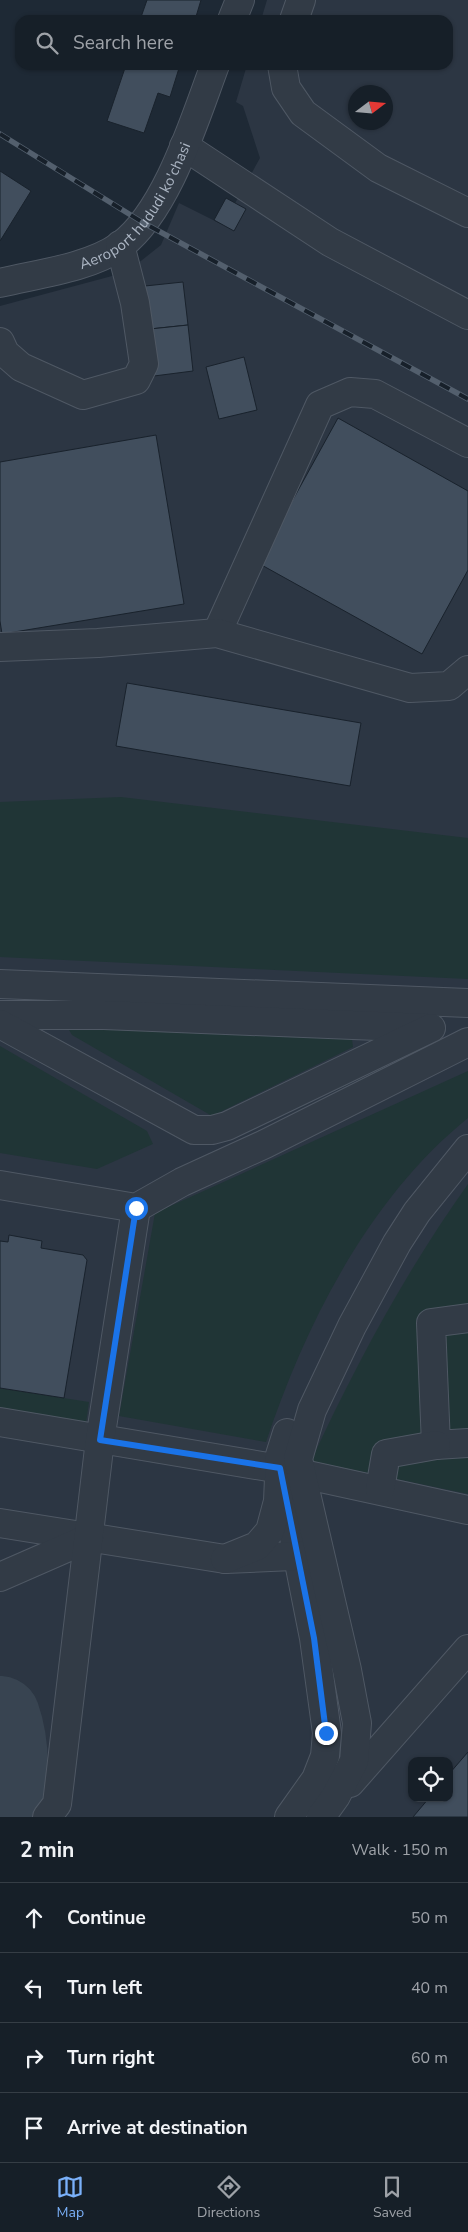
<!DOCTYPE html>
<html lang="en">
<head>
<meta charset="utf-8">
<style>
	:root { --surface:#161f28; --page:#232c34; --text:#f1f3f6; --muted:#9ea2a8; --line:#353d45; --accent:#7ab0f9 }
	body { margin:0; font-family:"Nunito Sans",sans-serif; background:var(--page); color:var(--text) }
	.controls { position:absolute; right:15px; bottom:15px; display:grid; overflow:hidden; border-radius:10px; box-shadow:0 1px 4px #0004 }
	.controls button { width:45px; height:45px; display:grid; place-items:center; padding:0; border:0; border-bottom:1px solid var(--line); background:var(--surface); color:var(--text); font:25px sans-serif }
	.compass { position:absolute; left:348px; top:85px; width:45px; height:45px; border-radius:50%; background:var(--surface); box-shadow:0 1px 4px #0004; rotate:74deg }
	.stop { position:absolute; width:15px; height:15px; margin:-11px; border:4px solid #1a73e8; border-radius:50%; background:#fff }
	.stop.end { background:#1a73e8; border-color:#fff; box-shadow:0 1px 5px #0008 }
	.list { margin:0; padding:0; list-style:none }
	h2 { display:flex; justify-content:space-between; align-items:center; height:65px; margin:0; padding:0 20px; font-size:21px }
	h2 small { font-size:16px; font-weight:400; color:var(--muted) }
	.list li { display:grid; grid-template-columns:32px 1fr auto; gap:15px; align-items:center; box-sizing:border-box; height:70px; padding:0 20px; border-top:1px solid var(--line) }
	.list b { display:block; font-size:19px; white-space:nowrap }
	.list em { font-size:16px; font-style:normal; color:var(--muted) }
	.icon { flex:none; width:28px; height:28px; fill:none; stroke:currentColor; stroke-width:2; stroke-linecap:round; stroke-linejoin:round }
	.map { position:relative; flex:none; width:468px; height:1817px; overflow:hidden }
	.search { position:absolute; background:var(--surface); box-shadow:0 1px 4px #0004; left:15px; right:15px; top:15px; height:55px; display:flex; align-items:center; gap:12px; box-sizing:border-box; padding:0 18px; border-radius:15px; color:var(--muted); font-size:19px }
	.sheet { height:345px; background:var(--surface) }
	nav { display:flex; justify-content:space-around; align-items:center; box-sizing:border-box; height:70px; border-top:1px solid var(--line); background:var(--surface); font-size:14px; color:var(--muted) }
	nav a { display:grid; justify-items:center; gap:2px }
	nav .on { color:var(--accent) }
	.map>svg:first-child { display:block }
</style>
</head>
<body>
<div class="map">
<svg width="468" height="1817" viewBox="0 0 468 1817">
	<rect width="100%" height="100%" fill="#1e2935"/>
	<path fill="#2c3643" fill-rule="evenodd" d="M267,0H468V1817H0V306L127,272L161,245L179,203L223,225L260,158L243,106L236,102L247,65H448V20H261ZM356,92H386V122H356ZM412,1761H449V1798H412Z"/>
	<g fill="#203536">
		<polygon points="121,797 468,838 468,979 0,957 0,802"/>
		<polygon points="73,1027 352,1039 353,1047 212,1116 72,1035 69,1030"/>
		<polygon points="0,1046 147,1131 153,1144 97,1169 0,1153"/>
		<path d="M468,1071V1118C369,1198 306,1323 266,1442L119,1416L155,1213Z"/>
		<path d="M468,1184V1494L311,1461C356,1364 406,1271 468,1184Z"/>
		<polygon points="0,1388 89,1402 86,1423 0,1409"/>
	</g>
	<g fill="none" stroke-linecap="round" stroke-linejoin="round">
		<path stroke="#384451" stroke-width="80" d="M0,1716C12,1750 8,1782 2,1817"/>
	</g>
	<g fill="#414e5d" stroke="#19222c">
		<polygon points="147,0 201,0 195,20 140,20"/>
		<polygon points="126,65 180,65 170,97 158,93 144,133 107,121"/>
		<polygon points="0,171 31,191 0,241"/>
		<polygon points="226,198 246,209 234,231 214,220"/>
		<polygon points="183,282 188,325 150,329 145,286"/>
		<polygon points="188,325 193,371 154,376 150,329"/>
		<polygon points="244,357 257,410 219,419 206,367"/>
		<polygon points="338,418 468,491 468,570 422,654 258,563"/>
		<polygon points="156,435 184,604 2,634 0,621 0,462"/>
		<polygon points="127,683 361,723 350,786 116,746"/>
		<polygon points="9,1235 42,1241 41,1248 83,1255 87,1260 64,1398 0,1388 0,1241 8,1242"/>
		<polygon points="468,1752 468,1817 413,1817 429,1798 449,1798 449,1774"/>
	</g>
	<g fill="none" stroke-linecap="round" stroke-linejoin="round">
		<defs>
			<g id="minor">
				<polyline points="232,20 240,0"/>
				<polyline points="294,20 301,0"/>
				<polyline points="282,65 286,88 303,113 378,168 468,213"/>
				<polyline points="184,146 330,242 468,315"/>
				<path id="s1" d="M0,283C37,274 89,268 120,246C167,212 195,118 215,65"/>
				<polyline points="0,342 5,353 21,367 83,395 136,380 144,364 135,303 120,245"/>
				<polyline points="217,633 320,405 350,392 375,394 468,443"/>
				<polyline points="0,647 98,643 217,633 410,688 449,686 468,670"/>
				<polyline points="0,984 468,1003"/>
				<polyline points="0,1015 104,1015 427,1028"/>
				<polyline points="0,1024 194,1130 212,1130 227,1126 431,1028"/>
				<polyline points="0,1185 136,1208 182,1182 265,1144 468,1042"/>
				<polyline points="468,1318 431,1323 436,1445 468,1443"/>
				<polyline points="0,1422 280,1469 468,1510"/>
				<polyline points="380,1489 386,1454 436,1445"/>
				<polyline points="285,1492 314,1638 327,1733 325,1756 316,1779 289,1817"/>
				<polyline points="0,1523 225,1559 316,1555"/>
				<polyline points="225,1559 257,1546 270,1531 278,1501 280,1455 287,1433"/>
				<polyline points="0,1577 89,1538"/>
				<polyline points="350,1783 468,1649"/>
				<polyline points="47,1817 57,1804 100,1440 136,1208"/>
				<polyline points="321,1817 336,1796 354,1761 357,1723 347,1670 298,1459 312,1410 352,1326 397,1243 417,1212 468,1149"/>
			</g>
		</defs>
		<use href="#minor" stroke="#4f5864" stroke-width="30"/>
		<use href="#minor" stroke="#323b46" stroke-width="28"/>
		<defs>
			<polyline id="rail" points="0,134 142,222 468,399"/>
		</defs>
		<use href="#rail" stroke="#535f6d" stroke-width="5.5"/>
		<use href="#rail" stroke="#17202a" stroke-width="4" stroke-dasharray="11" stroke-linecap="butt"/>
	</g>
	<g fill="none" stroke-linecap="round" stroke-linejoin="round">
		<polyline stroke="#1a73e8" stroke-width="6" points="136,1208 100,1440 280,1468 314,1638 326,1733"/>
	</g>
	<g text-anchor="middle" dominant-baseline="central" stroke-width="4" stroke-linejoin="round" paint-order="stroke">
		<g font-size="15" fill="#abb5c3" stroke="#17202a">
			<text stroke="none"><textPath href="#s1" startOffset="166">Aeroport hududi ko'chasi</textPath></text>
		</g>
	</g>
</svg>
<div class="controls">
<button><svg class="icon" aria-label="locate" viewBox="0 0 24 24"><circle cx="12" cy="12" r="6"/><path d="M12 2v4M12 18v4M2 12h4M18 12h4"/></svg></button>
</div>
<svg class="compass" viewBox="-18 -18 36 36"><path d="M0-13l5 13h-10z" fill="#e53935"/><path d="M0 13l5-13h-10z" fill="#9ea2a8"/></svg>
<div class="stop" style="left:136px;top:1208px"></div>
<div class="stop end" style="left:326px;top:1733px"></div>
<div class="search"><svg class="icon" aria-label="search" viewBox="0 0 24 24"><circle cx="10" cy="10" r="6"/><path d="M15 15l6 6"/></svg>Search here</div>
</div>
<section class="sheet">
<h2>2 min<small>Walk · 150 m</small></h2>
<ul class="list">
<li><svg class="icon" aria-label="ahead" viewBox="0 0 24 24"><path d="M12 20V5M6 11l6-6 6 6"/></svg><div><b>Continue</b></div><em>50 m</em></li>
<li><svg class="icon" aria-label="left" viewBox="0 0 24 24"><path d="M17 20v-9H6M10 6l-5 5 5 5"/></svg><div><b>Turn left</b></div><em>40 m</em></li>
<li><svg class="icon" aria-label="right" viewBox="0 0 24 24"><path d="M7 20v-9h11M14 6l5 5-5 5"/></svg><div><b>Turn right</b></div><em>60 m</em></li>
<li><svg class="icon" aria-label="arrive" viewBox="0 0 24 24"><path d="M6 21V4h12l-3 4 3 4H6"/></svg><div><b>Arrive at destination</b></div></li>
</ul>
</section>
<nav>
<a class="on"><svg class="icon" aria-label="map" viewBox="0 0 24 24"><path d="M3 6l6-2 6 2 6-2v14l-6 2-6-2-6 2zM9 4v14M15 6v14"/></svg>Map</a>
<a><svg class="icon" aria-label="directions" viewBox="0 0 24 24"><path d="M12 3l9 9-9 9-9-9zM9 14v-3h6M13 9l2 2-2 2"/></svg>Directions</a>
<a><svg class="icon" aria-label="saved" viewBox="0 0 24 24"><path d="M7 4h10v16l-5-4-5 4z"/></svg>Saved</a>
</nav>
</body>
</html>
